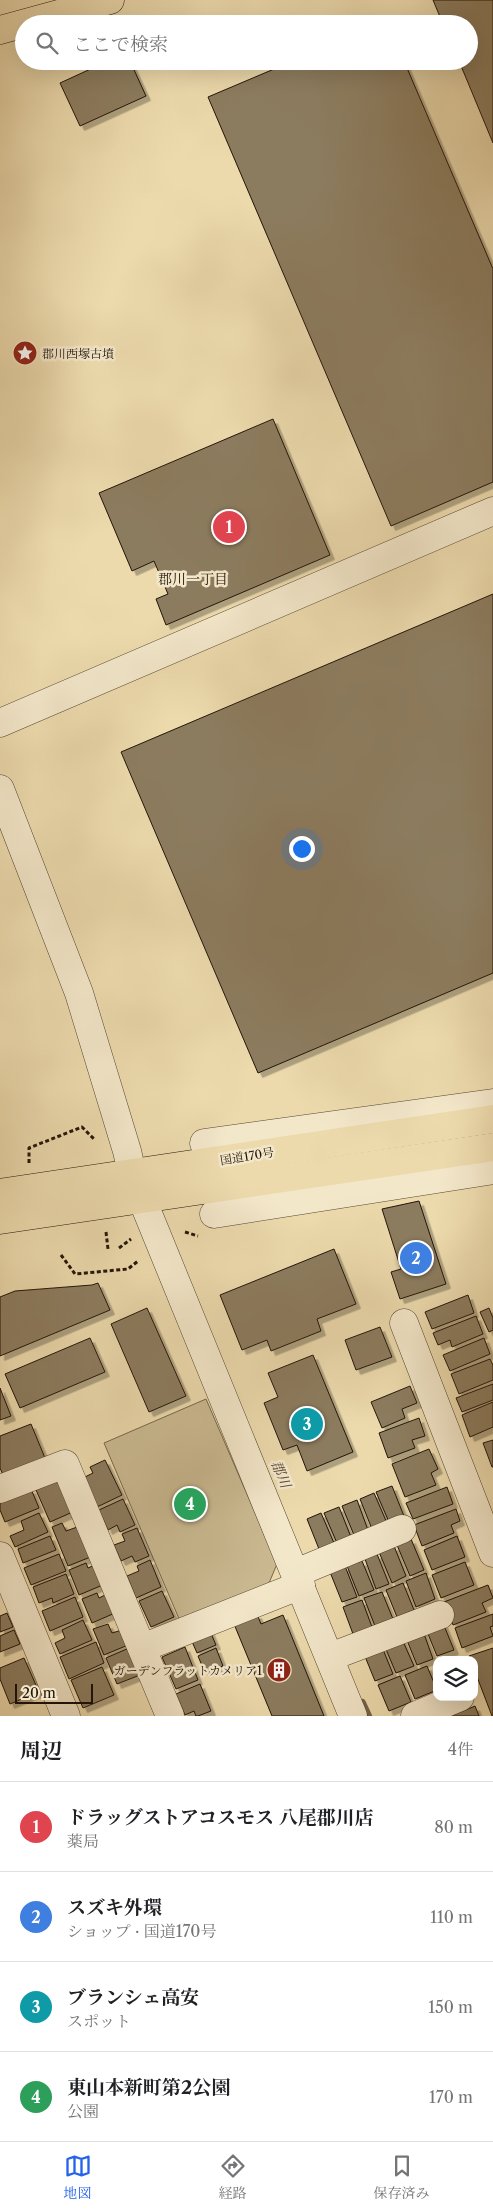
<!DOCTYPE html>
<html lang="ja">
<head>
<meta charset="utf-8">
<style>
	:root { --surface:#fff; --page:#f2f2f2; --text:#202124; --muted:#757577; --line:#e0e0e0; --accent:#2563eb }
	body { margin:0; font-family:"Libre Caslon Text","Noto Serif JP",serif; background:var(--page); color:var(--text) }
	.controls { position:absolute; right:15px; bottom:15px; display:grid; overflow:hidden; border-radius:10px; box-shadow:0 5px 20px #0002 }
	.controls button { width:45px; height:45px; display:grid; place-items:center; padding:0; border:0; border-bottom:1px solid var(--line); background:var(--surface); color:var(--text); font:25px sans-serif }
	.scale { position:absolute; left:15px; bottom:12px; width:78px; box-sizing:border-box; padding-left:5px; border:2px solid #231508; border-top:0; font-size:14px; line-height:18px; white-space:nowrap; color:#231508; -webkit-text-stroke:4px #f3e7ca; paint-order:stroke }
	.you { position:absolute; left:301px; top:848px; width:18px; height:18px; margin:-12px; border:4px solid #fff; border-radius:50%; background:#1a73e8; box-shadow:0 0 0 8px #1a73e833 }
	.badge { display:grid; place-items:center; width:32px; height:32px; border-radius:50%; background:var(--accent); color:#fff; font-size:16px; font-weight:700 }
	.pin { position:absolute; translate:-50% -50%; border:2px solid #fff; box-shadow:0 1px 5px #0006 }
	.list { margin:0; padding:0; list-style:none }
	h2 { display:flex; justify-content:space-between; align-items:center; height:65px; margin:0; padding:0 20px; font-size:21px }
	h2 small { font-size:16px; font-weight:400; color:var(--muted) }
	.list li { display:grid; grid-template-columns:32px 1fr auto; gap:15px; align-items:center; box-sizing:border-box; height:90px; padding:0 20px; border-top:1px solid var(--line) }
	.list b { display:block; font-size:19px; white-space:nowrap }
	.list p { margin:0; font-size:16px; white-space:nowrap; color:var(--muted) }
	.list em { font-size:16px; font-style:normal; color:var(--muted) }
	.icon { flex:none; width:28px; height:28px; fill:none; stroke:currentColor; stroke-width:2; stroke-linecap:round; stroke-linejoin:round }
	.map { position:relative; flex:none; width:493px; height:1716px; overflow:hidden }
	.search { position:absolute; background:var(--surface); box-shadow:0 5px 20px #0002; left:15px; right:15px; top:15px; height:55px; display:flex; align-items:center; gap:12px; box-sizing:border-box; padding:0 18px; border-radius:28px; color:var(--muted); font-size:19px }
	.sheet { height:425px; background:var(--surface) }
	nav { display:flex; justify-content:space-around; align-items:center; box-sizing:border-box; height:70px; border-top:1px solid var(--line); background:var(--surface); font-size:14px; color:var(--muted) }
	nav a { display:grid; justify-items:center; gap:2px }
	nav .on { color:var(--accent) }
	.map>svg:first-child { display:block }
</style>
</head>
<body>
<div class="map">
<svg width="493" height="1716" viewBox="0 0 493 1716">
	<defs>
		<filter id="shadow"><feDropShadow dx="4.5" dy="4.5" stdDeviation="0" flood-color="#0004"/></filter>
	</defs>
	<rect width="100%" height="100%" fill="#ecdaad"/>
	<filter id="stains"><feTurbulence type="fractalNoise" baseFrequency=".004" numOctaves="4"/><feColorMatrix values="0 0 0 0 .2 0 0 0 0 .09 0 0 0 0 .02 0 0 0 .5 -.17"/></filter>
	<radialGradient id="worn" r=".72"><stop offset=".6" stop-color="#630" stop-opacity="0"/><stop offset="1" stop-color="#630" stop-opacity=".3"/></radialGradient>
	<polygon fill="#cab991" stroke="#76674c" points="206,1399 277,1564 269,1583 180,1621 104,1443"/>
	<g fill="none" stroke-linecap="round" stroke-linejoin="round">
		<polyline stroke="#736349" stroke-width="8" points="362,1703 368,1716"/>
	</g>
	<g fill="#8c7b5e" stroke="#231508" filter="url(#shadow)">
		<polygon points="433,0 493,0 493,143 459,61 469,61 469,24 443,24"/>
		<polygon points="108,61 130,61 146,96 80,126 60,83"/>
		<polygon points="293,61 404,61 493,269 493,482 391,526 208,97"/>
		<polygon points="273,419 330,555 166,625 156,599 168,594 154,561 132,571 99,493"/>
		<polygon points="493,594 493,973 258,1073 121,752"/>
		<polygon points="419,1201 446,1284 400,1299 391,1272 401,1269 382,1209"/>
		<polygon points="334,1249 356,1304 317,1319 321,1331 271,1351 267,1340 242,1350 220,1295"/>
		<polygon points="98,1283 110,1310 0,1356 0,1297 15,1291 92,1285"/>
		<polygon points="468,1295 474,1313 432,1329 425,1312"/>
		<polygon points="147,1308 186,1396 149,1412 111,1324"/>
		<polygon points="489,1308 493,1318 493,1330 489,1332 480,1312"/>
		<polygon points="476,1316 483,1334 452,1347 450,1340 438,1345 433,1333"/>
		<polygon points="380,1327 392,1357 356,1370 345,1340"/>
		<polygon points="90,1338 105,1372 20,1408 5,1374"/>
		<polygon points="484,1338 490,1354 450,1371 443,1355"/>
		<polygon points="313,1355 353,1452 307,1471 297,1445 283,1450 264,1403 278,1397 268,1373"/>
		<polygon points="490,1359 493,1365 493,1380 459,1394 451,1374"/>
		<polygon points="493,1384 493,1400 462,1412 456,1398"/>
		<polygon points="410,1386 417,1403 402,1409 405,1418 382,1428 371,1402"/>
		<polygon points="0,1388 11,1416 0,1420"/>
		<polygon points="493,1402 493,1427 470,1437 462,1415"/>
		<polygon points="419,1418 425,1436 412,1440 415,1448 388,1458 379,1433"/>
		<polygon points="31,1424 45,1458 3,1475 0,1468 0,1436"/>
		<polygon points="493,1440 493,1467 492,1467 483,1443"/>
		<polygon points="429,1449 438,1469 431,1473 436,1485 405,1497 392,1464"/>
		<polygon points="105,1460 122,1495 97,1507 83,1478 93,1473 90,1467"/>
		<polygon points="61,1479 75,1511 50,1522 36,1490"/>
		<polygon points="392,1486 404,1516 389,1522 376,1492"/>
		<polygon points="447,1487 453,1504 413,1519 406,1503"/>
		<polygon points="31,1489 39,1508 5,1522 0,1510 0,1501"/>
		<polygon points="374,1493 387,1523 372,1529 360,1499"/>
		<polygon points="123,1499 135,1525 120,1532 117,1525 108,1530 99,1510"/>
		<polygon points="357,1500 368,1530 354,1535 342,1506"/>
		<polygon points="339,1507 351,1537 337,1543 324,1513"/>
		<polygon points="456,1509 460,1521 451,1525 454,1533 422,1546 414,1525"/>
		<polygon points="39,1513 48,1532 15,1547 10,1536 24,1530 21,1521"/>
		<polygon points="321,1513 334,1543 319,1549 307,1519"/>
		<polygon points="62,1523 66,1531 80,1526 93,1556 68,1566 52,1527"/>
		<polygon points="137,1528 149,1556 135,1562 132,1556 121,1561 114,1545 125,1541 122,1534"/>
		<polygon points="50,1536 56,1550 23,1563 18,1549"/>
		<polygon points="457,1536 465,1557 432,1570 424,1550"/>
		<polygon points="411,1539 424,1570 410,1576 397,1545"/>
		<polygon points="394,1546 406,1576 392,1583 379,1552"/>
		<polygon points="59,1554 66,1571 31,1585 24,1568"/>
		<polygon points="377,1554 389,1584 376,1589 365,1559"/>
		<polygon points="150,1560 161,1587 136,1598 127,1576 139,1571 137,1566"/>
		<polygon points="362,1561 374,1590 359,1596 347,1566"/>
		<polygon points="465,1562 474,1585 441,1598 432,1575"/>
		<polygon points="86,1563 88,1568 97,1564 105,1584 79,1595 69,1570"/>
		<polygon points="345,1566 357,1597 342,1602 330,1572"/>
		<polygon points="426,1573 435,1599 416,1607 406,1581"/>
		<polygon points="66,1574 74,1594 53,1603 52,1598 39,1603 33,1587"/>
		<polygon points="403,1583 414,1610 397,1617 386,1590"/>
		<polygon points="488,1585 493,1598 482,1603 486,1612 453,1625 444,1602"/>
		<polygon points="162,1591 174,1617 151,1627 139,1601"/>
		<polygon points="382,1592 393,1619 375,1626 364,1598"/>
		<polygon points="97,1593 99,1598 107,1594 115,1613 92,1623 82,1599"/>
		<polygon points="75,1597 83,1617 50,1631 42,1611"/>
		<polygon points="362,1600 372,1627 353,1634 343,1607"/>
		<polygon points="7,1613 13,1627 0,1632 0,1616"/>
		<polygon points="257,1614 261,1624 283,1615 324,1716 272,1716 234,1624"/>
		<polygon points="493,1614 493,1626 490,1627 493,1636 462,1648 455,1628"/>
		<polygon points="83,1620 92,1640 60,1654 55,1643 65,1638 62,1630"/>
		<polygon points="443,1623 454,1650 437,1656 426,1629"/>
		<polygon points="108,1624 112,1633 122,1630 128,1645 104,1655 93,1629"/>
		<polygon points="209,1629 216,1645 197,1653 190,1637"/>
		<polygon points="14,1630 20,1644 0,1652 0,1636"/>
		<polygon points="423,1631 433,1659 417,1665 406,1638"/>
		<polygon points="402,1639 414,1666 396,1673 385,1647"/>
		<polygon points="96,1642 104,1663 69,1679 60,1657"/>
		<polygon points="185,1647 198,1680 176,1689 162,1657"/>
		<polygon points="382,1647 393,1674 375,1681 364,1654"/>
		<polygon points="129,1648 140,1675 117,1684 106,1658"/>
		<polygon points="216,1648 223,1666 205,1673 198,1656"/>
		<polygon points="493,1648 493,1716 492,1716 474,1669 474,1660 471,1660 469,1656"/>
		<polygon points="24,1658 39,1692 10,1704 0,1679 0,1668"/>
		<polygon points="427,1666 437,1690 415,1699 405,1675"/>
		<polygon points="102,1667 114,1695 83,1708 71,1680"/>
		<polygon points="400,1676 411,1702 389,1711 378,1685"/>
		<polygon points="200,1684 211,1711 198,1716 196,1716 194,1711 185,1715 176,1694"/>
		<polygon points="475,1706 479,1716 451,1716"/>
	</g>
	<g fill="none" stroke-linecap="round" stroke-linejoin="round">
		<defs>
			<g id="minor">
				<polyline points="0,723 493,511"/>
				<polyline points="0,789 79,993 127,1151 132,1173"/>
				<polyline points="204,1143 493,1103"/>
				<polyline points="142,1199 353,1716"/>
				<polyline points="214,1214 493,1170"/>
				<polyline points="404,1323 493,1553"/>
				<polyline points="0,1489 65,1464 170,1716"/>
				<polyline points="0,1556 66,1716"/>
				<polyline points="296,1573 402,1529"/>
				<polyline points="142,1648 301,1585"/>
				<polyline points="330,1657 440,1615"/>
				<polyline points="415,1716 460,1697"/>
			</g>
			<g id="highway">
				<polyline points="0,30 110,0"/>
				<polyline points="0,1193 493,1119"/>
				<polyline points="0,1220 493,1147"/>
			</g>
		</defs>
		<use href="#minor" stroke="#554631" stroke-width="29"/>
		<use href="#highway" stroke="#231508" stroke-width="29"/>
		<g stroke="#231508" stroke-width="3" stroke-dasharray="4 2.5" stroke-linecap="butt">
			<polyline points="29,1163 29,1148 82,1127 94,1139"/>
			<polyline points="106,1232 108,1249"/>
			<polyline points="185,1232 198,1236"/>
			<polyline points="119,1248 131,1239"/>
			<polyline points="61,1255 75,1274 128,1269 138,1261"/>
		</g>
		<use href="#minor" stroke="#f3e7ca" stroke-width="28"/>
		<use href="#highway" stroke="#ecdaad" stroke-width="28"/>
	</g>
	<defs>
		<symbol id="sight-disc" viewBox="-11 -11 22 22"><circle r="9.5" fill="#8f2418" stroke="#f3e7ca"/><path d="M0-6L1.8-2.2L6-1.7L2.9 1.2L3.7 5.4L0 3.3L-3.7 5.4L-2.9 1.2L-6-1.7L-1.8-2.2Z" fill="#fff"/></symbol>
		<symbol id="building-disc" viewBox="-11 -11 22 22"><circle r="9.5" fill="#8f2418" stroke="#f3e7ca"/><path d="M-4-6H4V6H1V3H-1V6H-4ZM-2.5-4.3h1.7v1.8h-1.7ZM.8-4.3h1.7v1.8H.8ZM-2.5-1h1.7V.8h-1.7ZM.8-1h1.7V.8H.8Z" fill="#fff"/></symbol>
	</defs>
	<g fill-rule="evenodd">
		<use href="#sight-disc" x="11" y="339" width="28" height="28"/>
		<use href="#building-disc" x="265" y="1656" width="28" height="28"/>
	</g>
	<g text-anchor="middle" dominant-baseline="central" stroke-width="5" stroke-linejoin="round" paint-order="stroke">
		<g font-size="12" fill="#231508" stroke="#f3e7ca" text-anchor="start">
			<text x="42" y="353">郡川西塚古墳</text>
			<text x="262" y="1670" text-anchor="end">ガーデンフラットカメリア1</text>
		</g>
		<g font-size="12" fill="#231508" stroke="#f3e7ca">
			<text transform="translate(247 1156) rotate(-9)">国道170号</text>
		</g>
		<g font-size="14" fill="#231508" stroke="#f3e7ca">
			<text x="193" y="579">郡川一丁目</text>
		</g>
		<g font-size="14" font-style="italic" fill="#584934" stroke="#f3e7ca">
			<text transform="translate(281 1474) rotate(67)">郡川</text>
		</g>
	</g>
	<rect width="100%" height="100%" filter="url(#stains)"/>
	<rect width="100%" height="100%" fill="url(#worn)"/>
</svg>
<div class="controls">
<button><svg class="icon" aria-label="layers" viewBox="0 0 24 24"><path d="M12 4l9 5-9 5-9-5zM3 14l9 5 9-5"/></svg></button>
</div>
<div class="scale">20 m</div>
<div class="you"></div>
<div class="pin badge" style="left:229px;top:527px;background:#e0444e">1</div>
<div class="pin badge" style="left:416px;top:1258px;background:#3f7fe0">2</div>
<div class="pin badge" style="left:307px;top:1424px;background:#0f9aa8">3</div>
<div class="pin badge" style="left:190px;top:1504px;background:#2e9e5b">4</div>
<div class="search"><svg class="icon" aria-label="search" viewBox="0 0 24 24"><circle cx="10" cy="10" r="6"/><path d="M15 15l6 6"/></svg>ここで検索</div>
</div>
<section class="sheet">
<h2>周辺<small>4件</small></h2>
<ul class="list">
<li><span class="badge" style="background:#e0444e">1</span><div><b>ドラッグストアコスモス 八尾郡川店</b><p>薬局</p></div><em>80 m</em></li>
<li><span class="badge" style="background:#3f7fe0">2</span><div><b>スズキ外環</b><p>ショップ · 国道170号</p></div><em>110 m</em></li>
<li><span class="badge" style="background:#0f9aa8">3</span><div><b>ブランシェ高安</b><p>スポット</p></div><em>150 m</em></li>
<li><span class="badge" style="background:#2e9e5b">4</span><div><b>東山本新町第2公園</b><p>公園</p></div><em>170 m</em></li>
</ul>
</section>
<nav>
<a class="on"><svg class="icon" aria-label="map" viewBox="0 0 24 24"><path d="M3 6l6-2 6 2 6-2v14l-6 2-6-2-6 2zM9 4v14M15 6v14"/></svg>地図</a>
<a><svg class="icon" aria-label="directions" viewBox="0 0 24 24"><path d="M12 3l9 9-9 9-9-9zM9 14v-3h6M13 9l2 2-2 2"/></svg>経路</a>
<a><svg class="icon" aria-label="saved" viewBox="0 0 24 24"><path d="M7 4h10v16l-5-4-5 4z"/></svg>保存済み</a>
</nav>
</body>
</html>
